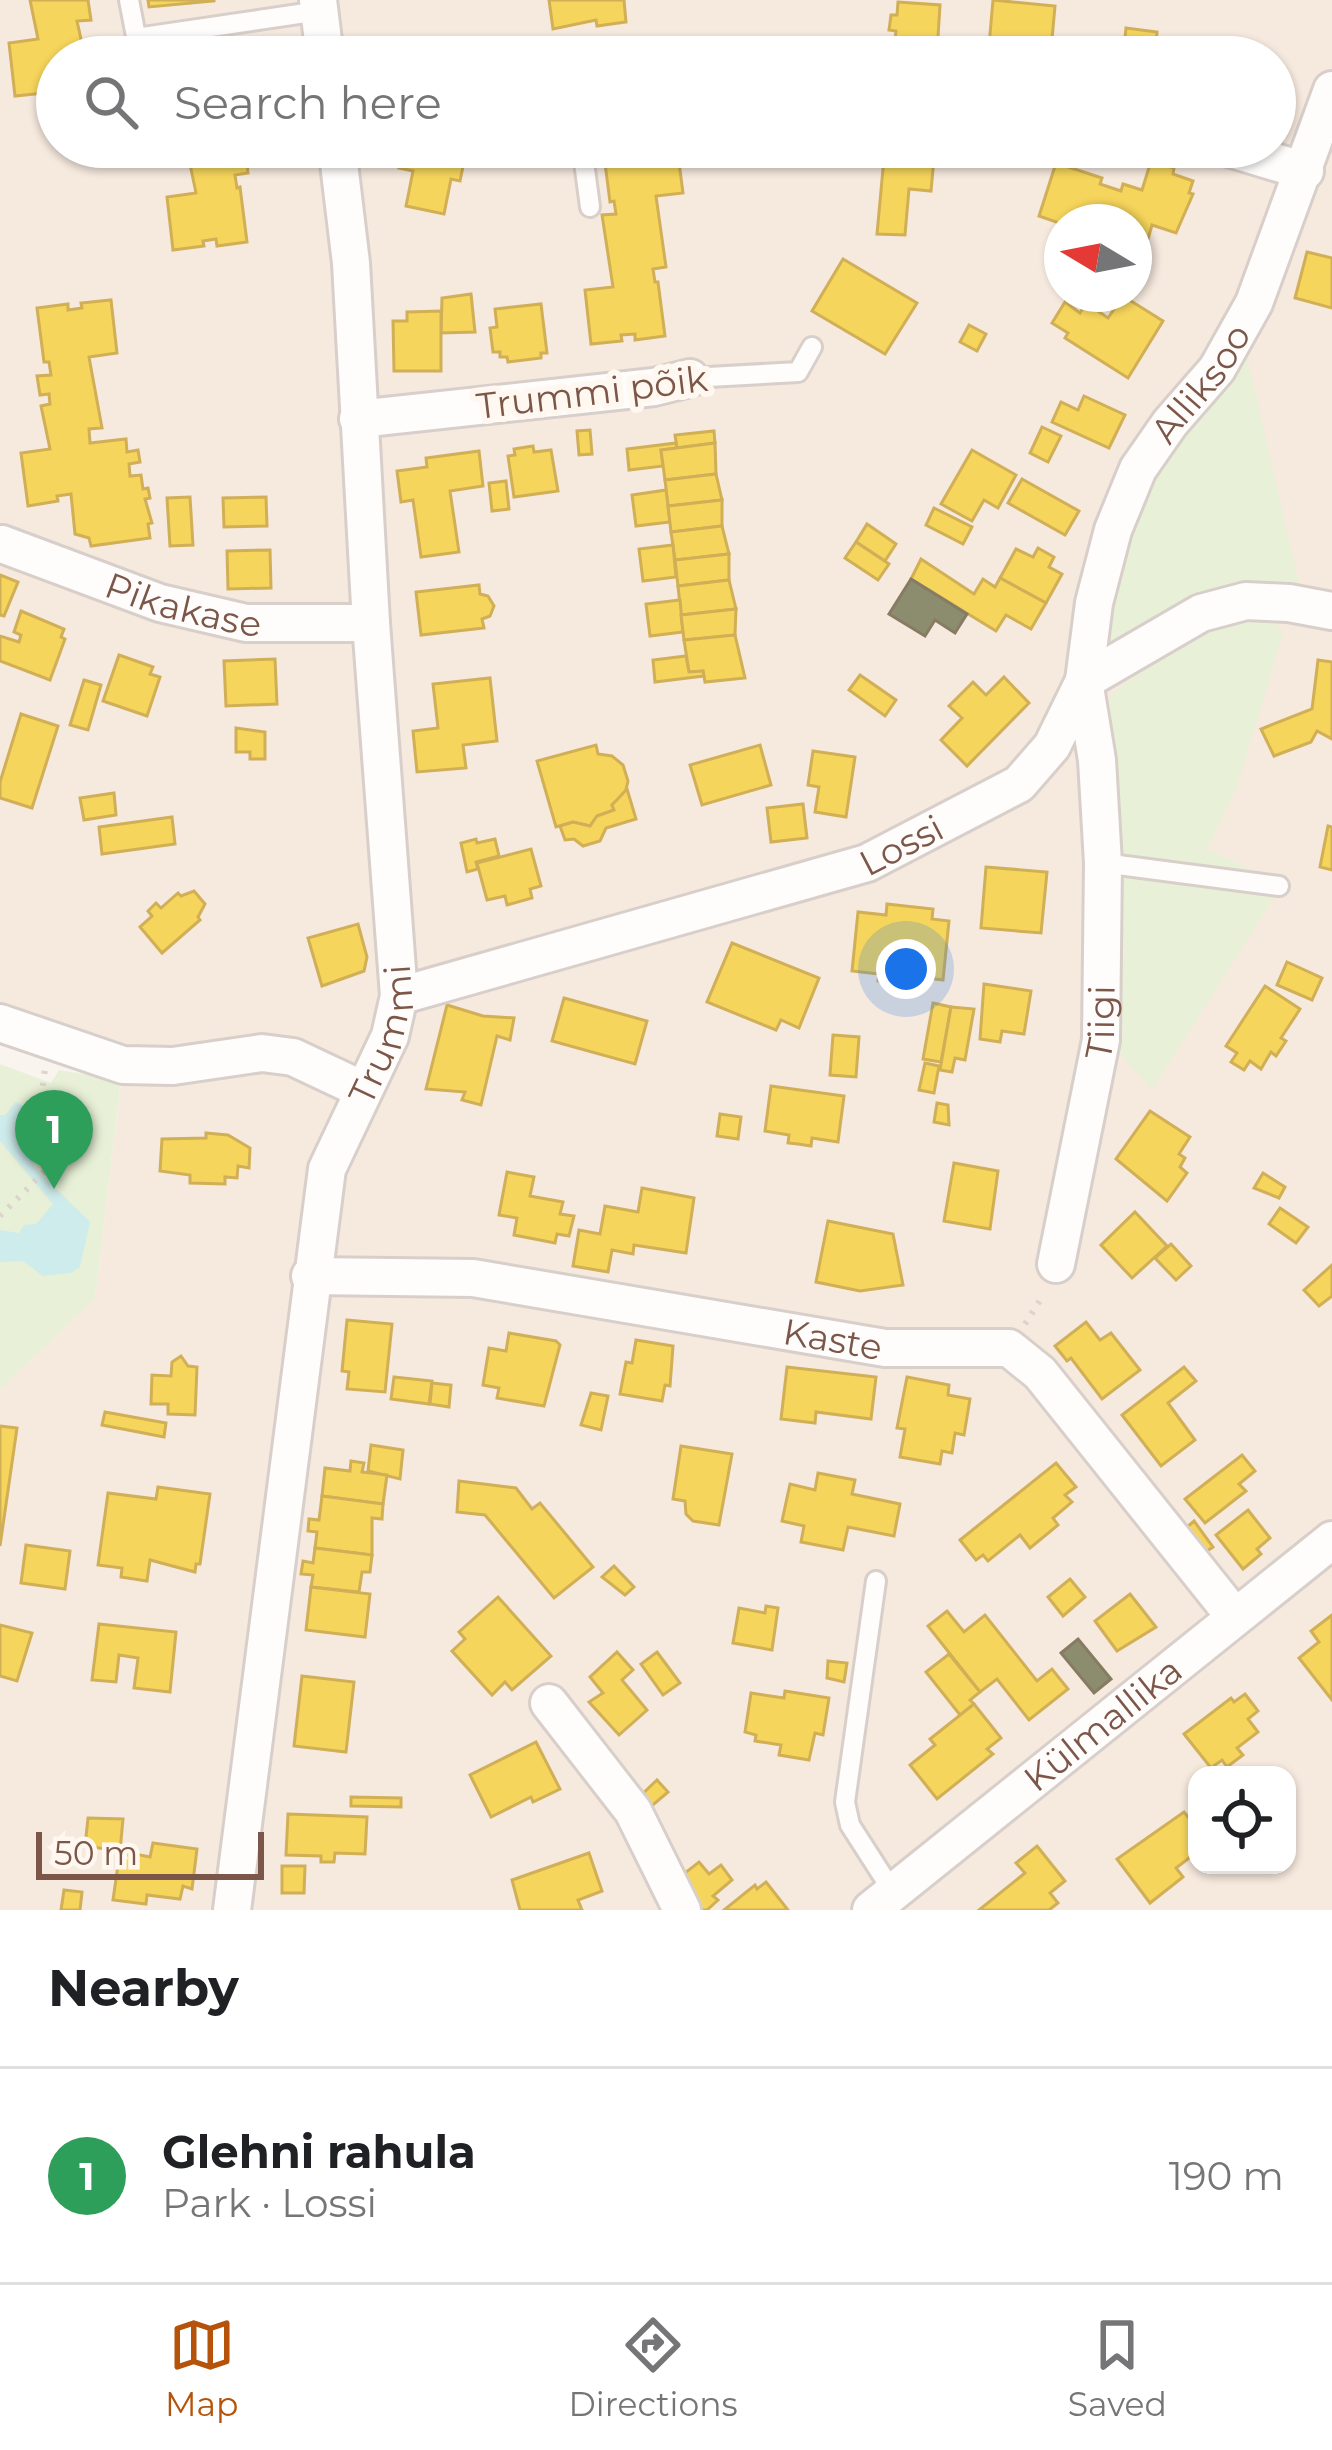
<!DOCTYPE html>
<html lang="en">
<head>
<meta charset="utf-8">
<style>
	:root { --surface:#fff; --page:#f2f2f2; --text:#202124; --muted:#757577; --line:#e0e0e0; --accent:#b45309 }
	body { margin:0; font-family:Montserrat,sans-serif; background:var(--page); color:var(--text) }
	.controls { position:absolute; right:36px; bottom:36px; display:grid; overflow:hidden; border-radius:24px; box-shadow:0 3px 9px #0004 }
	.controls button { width:108px; height:108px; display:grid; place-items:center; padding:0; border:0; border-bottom:3px solid var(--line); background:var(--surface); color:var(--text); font:60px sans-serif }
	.compass { position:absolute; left:1044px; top:204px; width:108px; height:108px; border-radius:50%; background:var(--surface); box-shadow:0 3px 9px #0004; rotate:280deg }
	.scale { position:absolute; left:36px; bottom:30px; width:228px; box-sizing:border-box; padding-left:12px; border:6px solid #7c5749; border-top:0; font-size:33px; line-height:42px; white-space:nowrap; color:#7c5749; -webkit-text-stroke:9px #fff8f1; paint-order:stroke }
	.you { position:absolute; left:906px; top:969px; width:42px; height:42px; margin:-30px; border:9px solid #fff; border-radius:50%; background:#1a73e8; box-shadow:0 0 0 18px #1a73e833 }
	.badge { display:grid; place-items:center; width:78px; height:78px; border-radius:50%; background:var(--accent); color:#fff; font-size:39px; font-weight:700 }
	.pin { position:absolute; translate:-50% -99px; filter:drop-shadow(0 3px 6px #0008) }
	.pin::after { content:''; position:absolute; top:63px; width:42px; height:36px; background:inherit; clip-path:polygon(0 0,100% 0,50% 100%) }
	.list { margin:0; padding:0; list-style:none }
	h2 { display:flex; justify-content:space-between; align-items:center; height:156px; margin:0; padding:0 48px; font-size:51px }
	h2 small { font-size:39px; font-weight:400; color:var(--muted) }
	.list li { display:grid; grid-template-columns:78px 1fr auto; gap:36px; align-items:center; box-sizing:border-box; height:216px; padding:0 48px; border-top:3px solid var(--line) }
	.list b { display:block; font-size:45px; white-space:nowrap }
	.list p { margin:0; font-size:39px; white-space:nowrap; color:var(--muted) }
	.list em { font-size:39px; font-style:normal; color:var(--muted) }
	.icon { flex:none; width:66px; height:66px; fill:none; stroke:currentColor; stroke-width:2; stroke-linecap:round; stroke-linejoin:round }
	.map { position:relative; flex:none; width:1332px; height:1910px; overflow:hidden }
	.search { position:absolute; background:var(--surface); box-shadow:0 3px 9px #0004; left:36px; right:36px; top:36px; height:132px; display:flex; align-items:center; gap:30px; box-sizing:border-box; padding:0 42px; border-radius:66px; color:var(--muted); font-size:45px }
	.sheet { height:372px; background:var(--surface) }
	nav { display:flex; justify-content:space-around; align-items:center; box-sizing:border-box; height:168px; border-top:3px solid var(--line); background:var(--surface); font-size:33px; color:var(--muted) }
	nav a { display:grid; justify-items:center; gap:6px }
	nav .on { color:var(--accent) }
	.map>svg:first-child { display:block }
</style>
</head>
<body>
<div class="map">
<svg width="1332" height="1910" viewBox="0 0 1332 1910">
	<rect width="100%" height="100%" fill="#f9f4ee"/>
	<path fill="#f6e9de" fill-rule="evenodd" d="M0,0H1332V1910H0V1390L95,1298L123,1066L0,1023ZM57,57H1275V147H57ZM1062,222H1134V294H1062ZM1197,1775H1287V1865H1197Z"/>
	<g fill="#e8f1d7">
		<polygon points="1244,344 1301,592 1107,646 1112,601 1142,481"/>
		<polygon points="1273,619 1283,634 1236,789 1207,849 1271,879 1109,858 1104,750 1110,696 1152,661 1216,625"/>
		<polygon points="1109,871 1278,891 1152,1090 1108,1041"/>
		<polygon points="0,1064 51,1083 59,1070 121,1080 95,1298 0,1390"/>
	</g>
	<path fill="#ceeceb" d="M16,1102L26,1107C32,1121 29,1132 24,1145L35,1168L90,1222L80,1267L71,1273L43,1276L23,1261L0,1262V1230L19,1233L24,1225L36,1224L53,1204L0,1141V1115H5Z"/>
	<g fill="#f6d55c" stroke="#d1af56" stroke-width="3">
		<polygon points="30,0 88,0 91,20 77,21 85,57 57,57 57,86 44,87 45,93 15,96 9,43 38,39"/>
		<polygon points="148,0 214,0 214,1 149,7"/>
		<polygon points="549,0 624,0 626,22 597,26 596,20 553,29"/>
		<polygon points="993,0 1055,6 1052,39 1043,38 1041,57 988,57"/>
		<polygon points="898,2 940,5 937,53 894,49 896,31 889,30 891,15 897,15"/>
		<polygon points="1126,28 1157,32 1155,57 1123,57"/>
		<polygon points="258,45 259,57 184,57 184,52 215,49 215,55 229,53 228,48"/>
		<polygon points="197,147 245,147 248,173 235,175 237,188 240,187 247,242 217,246 216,239 203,241 204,246 173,250 167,197 196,193 187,150"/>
		<polygon points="403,147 467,147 460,181 451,179 444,214 406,206 413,171 399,168"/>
		<polygon points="634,147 677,147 683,193 656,196 666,267 653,269 655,282 658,282 665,336 635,340 635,334 621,335 622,341 591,344 585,290 613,287 602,215 616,214 614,201 610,202 603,148"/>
		<polygon points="885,147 935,147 931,191 909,189 905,235 877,234"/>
		<polygon points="1151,161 1174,168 1173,174 1193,181 1189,193 1193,194 1176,233 1152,225 1144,253 1134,250 1134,222 1062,224 1039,216 1056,163 1102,178 1100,184 1121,191 1123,184 1142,190"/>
		<polygon points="1307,252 1332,258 1332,308 1295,298"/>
		<polygon points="843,259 917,303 885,354 812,311"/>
		<polygon points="471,294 475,332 441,333 442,298"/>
		<polygon points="1123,296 1163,321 1128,378 1065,338 1068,333 1052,323 1065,302 1080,313 1086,303 1108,318"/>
		<polygon points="111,300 117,353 89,357 102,428 89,429 90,443 126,439 127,452 138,450 140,462 129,464 130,476 141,475 143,489 148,488 150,498 145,499 152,523 148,524 150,538 91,546 89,538 75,534 71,494 57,496 58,501 28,506 21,453 50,449 41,406 50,404 49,394 40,395 37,376 51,375 49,362 44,362 37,308 68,304 68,310 82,308 81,303"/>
		<polygon points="541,304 547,353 541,353 541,358 508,362 507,357 500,357 500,352 493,352 490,328 497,327 495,309"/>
		<polygon points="441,311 441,371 394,371 393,321 407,321 407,312"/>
		<polygon points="969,325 986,334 977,351 960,342"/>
		<polygon points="1084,396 1125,415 1109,448 1052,422 1061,402 1078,410"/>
		<polygon points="1042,427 1061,436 1048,462 1030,453"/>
		<polygon points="590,430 592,454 579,455 577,431"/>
		<polygon points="714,431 715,443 677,448 675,435"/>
		<polygon points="676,443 677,448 661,450 663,466 629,470 627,449"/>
		<polygon points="715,443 716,474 665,480 661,450"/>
		<polygon points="533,446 534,452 551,450 558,491 514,497 508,456 515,455 514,449"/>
		<polygon points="972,450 1016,475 998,508 984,500 972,521 941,504"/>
		<polygon points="479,451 483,486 450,491 459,552 421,557 413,500 401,502 397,471 427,467 426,458"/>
		<polygon points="716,474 722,500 668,506 665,480"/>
		<polygon points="1022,479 1079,511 1065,535 1008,503"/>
		<polygon points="506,481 509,509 492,511 489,483"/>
		<polygon points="666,490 670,522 636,526 632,495"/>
		<polygon points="190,497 193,545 170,546 167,498"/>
		<polygon points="266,497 267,526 224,527 223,498"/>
		<polygon points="722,500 722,526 671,532 668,506"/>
		<polygon points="934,508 972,527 963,544 926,525"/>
		<polygon points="867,524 896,544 885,561 856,542"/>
		<polygon points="722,526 729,554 675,560 671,532"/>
		<polygon points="856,542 889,564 878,580 845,558"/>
		<polygon points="673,545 676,577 643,581 639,549"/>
		<polygon points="1038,548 1054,557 1049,567 1062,574 1046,603 1000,578 1016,549 1033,557"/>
		<polygon points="270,550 271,588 228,589 227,551"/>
		<polygon points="729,554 729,580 678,586 675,560"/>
		<polygon points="921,559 974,594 983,579 995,587 1000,578 1046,603 1031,629 1006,615 996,631 911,579"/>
		<polygon points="0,575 18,582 4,616 0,615"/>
		<polygon points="729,580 736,609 681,615 678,586"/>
		<polygon points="479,585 480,594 488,596 494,606 490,616 482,619 484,628 421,635 416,592"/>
		<polygon points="680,600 683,632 650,636 646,604"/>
		<polygon points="736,609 735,635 684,640 681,615"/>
		<polygon points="21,611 64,629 61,637 65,639 50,680 0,661 0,636 19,642 21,635 14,632"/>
		<polygon points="735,635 745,678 705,682 703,671 689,672 684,640"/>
		<polygon points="119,655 153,667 150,674 160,677 147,716 103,701"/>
		<polygon points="686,656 689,672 703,671 704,676 655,682 653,660"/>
		<polygon points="275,659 277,704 226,706 224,661"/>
		<polygon points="1318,660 1332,662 1332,739 1317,731 1311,742 1274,756 1261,729 1312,709"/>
		<polygon points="860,675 896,700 885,716 849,690"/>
		<polygon points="1004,677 1029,703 967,766 941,740 962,718 949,706 973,682 986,695"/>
		<polygon points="490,678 497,741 463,745 466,768 417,772 413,731 438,728 433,684"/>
		<polygon points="84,680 101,685 88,730 70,725"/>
		<polygon points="21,714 58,726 32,808 0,798 0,782"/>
		<polygon points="236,728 265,732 265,759 250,759 250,752 236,752"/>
		<polygon points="596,745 598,754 612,756 623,765 628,781 625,794 612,805 614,810 597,816 590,826 573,822 556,827 537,761"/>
		<polygon points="760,745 771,785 702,805 690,765"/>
		<polygon points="813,751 855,757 846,817 815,812 819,787 808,785"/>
		<polygon points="627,789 636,819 606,828 600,841 583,846 574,839 565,840 560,826 573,822 590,826 597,816 614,810 612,805"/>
		<polygon points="114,793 116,815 84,820 80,798"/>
		<polygon points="803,804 807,838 771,842 767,808"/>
		<polygon points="172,817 175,844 102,854 99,827"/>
		<polygon points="1328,826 1332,827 1332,870 1320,867"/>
		<polygon points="476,839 477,843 495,839 499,856 476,862 478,869 467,872 461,843"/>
		<polygon points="531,849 541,886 530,889 532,898 507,905 505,896 487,900 477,863"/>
		<polygon points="986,867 1047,872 1041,933 981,928"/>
		<polygon points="194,891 205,904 198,917 200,920 162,953 140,927 152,916 148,911 156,903 161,908 178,893 181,896"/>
		<polygon points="887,904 933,909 932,919 949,921 943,980 926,978 926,986 878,981 879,974 852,971 858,912 886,915"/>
		<polygon points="358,924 367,957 364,971 322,986 308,938"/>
		<polygon points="732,943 819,978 799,1028 781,1020 776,1030 707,1002"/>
		<polygon points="1287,962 1322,978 1312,1000 1277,985"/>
		<polygon points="984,984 1031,991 1024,1034 1002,1031 1000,1042 980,1039"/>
		<polygon points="1265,986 1300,1009 1281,1038 1286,1041 1276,1056 1271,1052 1261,1069 1250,1061 1244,1070 1231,1062 1237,1053 1226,1046"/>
		<polygon points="564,998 647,1021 635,1064 552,1041"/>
		<polygon points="933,1003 951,1007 941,1062 923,1059"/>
		<polygon points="447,1005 483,1016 514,1018 510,1040 497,1036 481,1105 462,1100 465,1092 426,1089"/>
		<polygon points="951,1007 974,1009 965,1060 955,1058 952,1072 940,1070"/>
		<polygon points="833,1035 859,1037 856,1077 830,1075"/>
		<polygon points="925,1063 939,1066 934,1093 919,1090"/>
		<polygon points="771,1086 844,1096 838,1142 812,1138 811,1146 798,1144 788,1143 789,1135 765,1131"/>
		<polygon points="937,1103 948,1105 949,1125 934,1122"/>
		<polygon points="1150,1111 1190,1137 1179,1154 1185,1158 1180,1167 1187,1173 1167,1201 1116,1159"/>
		<polygon points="720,1114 741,1117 738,1139 717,1136"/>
		<polygon points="206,1133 228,1135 250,1148 249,1168 238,1166 237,1178 225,1177 225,1184 190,1183 190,1175 160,1171 162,1139 206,1138"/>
		<polygon points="954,1163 998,1171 990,1229 944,1221"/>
		<polygon points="507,1172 534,1177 530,1196 563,1202 560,1214 574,1216 569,1236 557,1234 555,1243 514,1235 517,1218 499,1215"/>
		<polygon points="1263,1173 1285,1187 1279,1198 1254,1188"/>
		<polygon points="642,1188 694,1198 686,1253 634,1245 633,1254 612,1250 608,1272 573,1266 579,1230 600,1234 605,1206 638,1212"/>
		<polygon points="1280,1208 1308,1227 1296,1243 1269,1224"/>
		<polygon points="1135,1212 1167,1246 1132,1278 1101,1245"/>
		<polygon points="828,1221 893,1234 903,1285 860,1291 816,1282"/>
		<polygon points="1171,1244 1191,1266 1176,1280 1155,1258"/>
		<polygon points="1332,1265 1332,1296 1319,1306 1304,1290"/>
		<polygon points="347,1320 392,1324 385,1392 347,1389 349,1372 342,1371"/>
		<polygon points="1086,1322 1100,1340 1111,1333 1140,1370 1102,1399 1071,1358 1067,1361 1055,1346"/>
		<polygon points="509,1333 556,1341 560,1345 544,1406 497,1398 499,1388 483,1385 489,1348 506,1351"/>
		<polygon points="636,1340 673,1346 670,1386 665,1385 662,1401 620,1394 626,1362 632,1363"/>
		<polygon points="181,1356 188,1366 197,1367 195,1415 168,1414 168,1404 151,1404 152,1375 171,1376 172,1362"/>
		<polygon points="787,1367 876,1377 871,1419 816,1412 815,1423 781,1419"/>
		<polygon points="1184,1367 1196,1381 1168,1403 1195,1440 1161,1466 1122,1415"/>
		<polygon points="394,1377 432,1381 429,1404 391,1399"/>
		<polygon points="907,1377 949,1385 948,1395 970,1399 964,1435 955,1433 952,1453 942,1451 940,1464 900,1457 905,1429 897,1428"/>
		<polygon points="432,1383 451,1385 449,1407 430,1404"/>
		<polygon points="591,1393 608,1396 601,1430 581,1425"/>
		<polygon points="105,1412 166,1423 164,1437 102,1425"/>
		<polygon points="0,1426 17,1428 0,1546"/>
		<polygon points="371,1445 403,1450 400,1479 368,1471"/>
		<polygon points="681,1446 732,1454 719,1525 693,1521 686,1514 685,1501 673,1499"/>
		<polygon points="1242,1455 1255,1471 1239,1484 1246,1491 1205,1523 1185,1499"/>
		<polygon points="351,1461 364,1463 362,1472 387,1475 383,1504 322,1496 325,1468 350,1471"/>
		<polygon points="1056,1463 1076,1487 1065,1495 1072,1502 1053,1518 1058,1525 1030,1548 1020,1535 988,1561 983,1555 976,1560 960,1540"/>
		<polygon points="818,1473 855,1480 852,1494 900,1504 894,1536 848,1527 843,1550 801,1542 804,1526 782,1521 790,1484 815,1490"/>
		<polygon points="459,1481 516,1488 532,1509 540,1503 593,1567 554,1598 485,1515 457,1512"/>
		<polygon points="158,1487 210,1494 200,1564 196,1564 195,1572 150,1560 147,1581 121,1577 122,1568 98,1565 108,1493 156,1499"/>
		<polygon points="322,1496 383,1504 382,1519 372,1518 372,1555 315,1548 317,1532 308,1531 309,1519 319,1520"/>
		<polygon points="1248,1510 1270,1538 1257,1549 1261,1554 1243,1569 1216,1535"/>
		<polygon points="1194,1521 1213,1547 1204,1553 1186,1528"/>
		<polygon points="26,1545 70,1551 65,1589 21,1583"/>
		<polygon points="315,1548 372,1555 370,1572 362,1572 359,1592 311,1587 313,1575 301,1574 303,1561 313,1563"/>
		<polygon points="614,1566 634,1587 625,1595 602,1577"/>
		<polygon points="1070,1579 1085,1597 1063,1616 1048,1597"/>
		<polygon points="311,1587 370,1594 365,1637 306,1630"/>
		<polygon points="1130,1594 1156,1627 1117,1651 1095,1621"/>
		<polygon points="498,1597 551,1656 512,1690 505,1682 492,1695 452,1651 465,1639 459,1632"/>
		<polygon points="766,1606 778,1608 772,1650 733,1643 739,1608 765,1613"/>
		<polygon points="947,1611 964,1632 985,1615 1037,1681 1052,1669 1068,1689 1029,1720 997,1679 980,1692 928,1626"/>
		<polygon points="1332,1615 1332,1700 1299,1658 1319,1642 1311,1631"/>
		<polygon points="99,1624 176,1632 170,1692 134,1688 138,1658 119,1655 116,1682 92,1680"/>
		<polygon points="0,1625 32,1633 17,1681 0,1676"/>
		<polygon points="617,1652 633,1670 622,1680 647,1710 619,1735 589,1702 603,1693 590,1677"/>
		<polygon points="657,1652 680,1683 663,1695 641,1664"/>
		<polygon points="949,1654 980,1692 970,1700 974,1704 960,1715 926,1672"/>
		<polygon points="828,1661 847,1663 844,1682 827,1678"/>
		<polygon points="302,1676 354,1682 346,1752 294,1746"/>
		<polygon points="785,1691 829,1698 823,1735 815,1733 809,1760 779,1755 781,1745 755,1741 756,1735 745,1732 751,1693 784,1698"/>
		<polygon points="1245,1694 1258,1711 1248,1719 1258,1732 1237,1748 1243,1755 1227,1767 1222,1760 1211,1768 1184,1734 1231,1698 1234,1702"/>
		<polygon points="974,1704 1001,1738 987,1749 993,1754 937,1799 910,1765 935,1745 930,1739"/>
		<polygon points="536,1742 560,1789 533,1802 531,1797 491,1817 470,1775"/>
		<polygon points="657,1780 668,1792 647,1810 637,1799"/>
		<polygon points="351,1797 401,1798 401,1807 351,1806"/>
		<polygon points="1184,1812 1197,1828 1197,1852 1176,1868 1183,1877 1150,1903 1117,1859"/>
		<polygon points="288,1814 367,1817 365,1854 335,1853 334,1862 321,1862 321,1856 286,1855"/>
		<polygon points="88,1818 123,1819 120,1851 85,1846"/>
		<polygon points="153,1843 197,1849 192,1889 183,1886 180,1899 147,1895 146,1904 113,1900 120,1851 150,1857"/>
		<polygon points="1037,1846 1065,1881 1050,1893 1058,1903 1049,1910 979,1910 1025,1873 1016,1863"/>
		<polygon points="589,1853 602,1891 578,1900 582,1910 520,1910 512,1880"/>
		<polygon points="699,1862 709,1874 721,1865 732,1880 713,1896 718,1900 707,1910 695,1910 676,1880"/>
		<polygon points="282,1866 305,1866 304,1893 282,1893"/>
		<polygon points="766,1882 788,1910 724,1910 755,1885 757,1889"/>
		<polygon points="64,1890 82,1892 80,1910 61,1910"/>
	</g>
	<g fill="#8c8c6e" stroke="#877c63" stroke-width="3">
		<polygon points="911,579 967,614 955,633 935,620 925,636 889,614"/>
		<polygon points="1078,1639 1111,1679 1094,1693 1061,1653"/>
	</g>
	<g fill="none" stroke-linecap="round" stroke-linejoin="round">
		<defs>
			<g id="service">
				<polyline points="129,0 140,57"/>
				<polyline points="136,38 319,11"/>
				<polyline points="582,147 590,207"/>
				<polyline points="690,378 798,372 812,347"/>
				<polyline points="1103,863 1279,886"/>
				<polyline points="876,1581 845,1802 850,1825 893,1892"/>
			</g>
			<g id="minor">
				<polyline points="318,0 325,57"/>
				<polyline points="1225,147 1305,171"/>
				<polyline points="358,419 654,387 690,378"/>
				<path id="s1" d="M2,544L160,603L246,623H371"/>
				<path id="s2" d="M399,996L867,863L1019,784L1052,746L1084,681L1201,613L1246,601L1289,603L1332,611"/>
				<polyline points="0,1023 123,1065 173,1066 262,1053 293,1057 363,1090"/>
				<path id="s3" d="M1056,1264L1101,1040L1103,863L1097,760L1084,681L1094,603L1113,530L1138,469L1170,423L1217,369L1254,303L1332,90"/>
				<path id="s4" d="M310,1276L473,1278L885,1348H1009L1040,1373L1235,1617"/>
				<polyline points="549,1703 633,1811 682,1910"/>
				<path id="s5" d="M232,1910L327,1169L390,1036L399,996L371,623L351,263L337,147"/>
				<path id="s6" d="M871,1910L1332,1540"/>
			</g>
		</defs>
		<use href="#service" stroke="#d8cfca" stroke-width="24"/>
		<use href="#minor" stroke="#d8cfca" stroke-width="42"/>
		<g stroke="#dcd2ce" stroke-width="6" stroke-dasharray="3 9" stroke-linecap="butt">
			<polyline points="0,1216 57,1159 41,1099 45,1069"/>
			<polyline points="1025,1324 1044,1294"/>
		</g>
		<use href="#service" stroke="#fefdfc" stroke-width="18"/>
		<use href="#minor" stroke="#fefdfc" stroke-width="36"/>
	</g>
	<g text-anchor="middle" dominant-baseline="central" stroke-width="12" stroke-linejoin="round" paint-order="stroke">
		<g font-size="36" fill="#7c5749" stroke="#fff8f1">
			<text stroke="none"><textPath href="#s3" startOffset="915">Alliksoo</textPath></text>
			<text transform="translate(592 392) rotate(-7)">Trummi põik</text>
			<text stroke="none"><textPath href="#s1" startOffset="192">Pikakase</textPath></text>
			<text stroke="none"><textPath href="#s2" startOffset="525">Lossi</textPath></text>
			<text stroke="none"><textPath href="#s3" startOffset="246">Tiigi</textPath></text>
			<text stroke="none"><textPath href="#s5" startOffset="894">Trummi</textPath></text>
			<text stroke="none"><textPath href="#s4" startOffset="528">Kaste</textPath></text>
			<text stroke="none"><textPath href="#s6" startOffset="297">Külmallika</textPath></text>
		</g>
	</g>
</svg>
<div class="controls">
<button><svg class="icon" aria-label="locate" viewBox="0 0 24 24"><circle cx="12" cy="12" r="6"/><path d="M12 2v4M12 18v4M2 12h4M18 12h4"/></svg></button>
</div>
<svg class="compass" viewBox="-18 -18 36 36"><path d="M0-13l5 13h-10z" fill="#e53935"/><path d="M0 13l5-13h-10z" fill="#757577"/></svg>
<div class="scale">50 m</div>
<div class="you"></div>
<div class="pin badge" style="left:54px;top:1189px;background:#2e9e5b">1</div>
<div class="search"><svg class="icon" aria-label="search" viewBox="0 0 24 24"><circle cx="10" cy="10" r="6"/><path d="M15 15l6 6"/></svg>Search here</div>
</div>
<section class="sheet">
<h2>Nearby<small></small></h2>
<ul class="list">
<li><span class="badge" style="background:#2e9e5b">1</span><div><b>Glehni rahula</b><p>Park · Lossi</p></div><em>190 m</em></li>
</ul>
</section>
<nav>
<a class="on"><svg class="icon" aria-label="map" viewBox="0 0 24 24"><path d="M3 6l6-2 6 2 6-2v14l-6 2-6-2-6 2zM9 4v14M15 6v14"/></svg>Map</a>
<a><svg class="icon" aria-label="directions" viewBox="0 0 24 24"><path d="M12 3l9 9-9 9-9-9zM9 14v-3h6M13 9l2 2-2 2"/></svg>Directions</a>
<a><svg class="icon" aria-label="saved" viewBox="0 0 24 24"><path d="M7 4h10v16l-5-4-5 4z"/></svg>Saved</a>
</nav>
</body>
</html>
